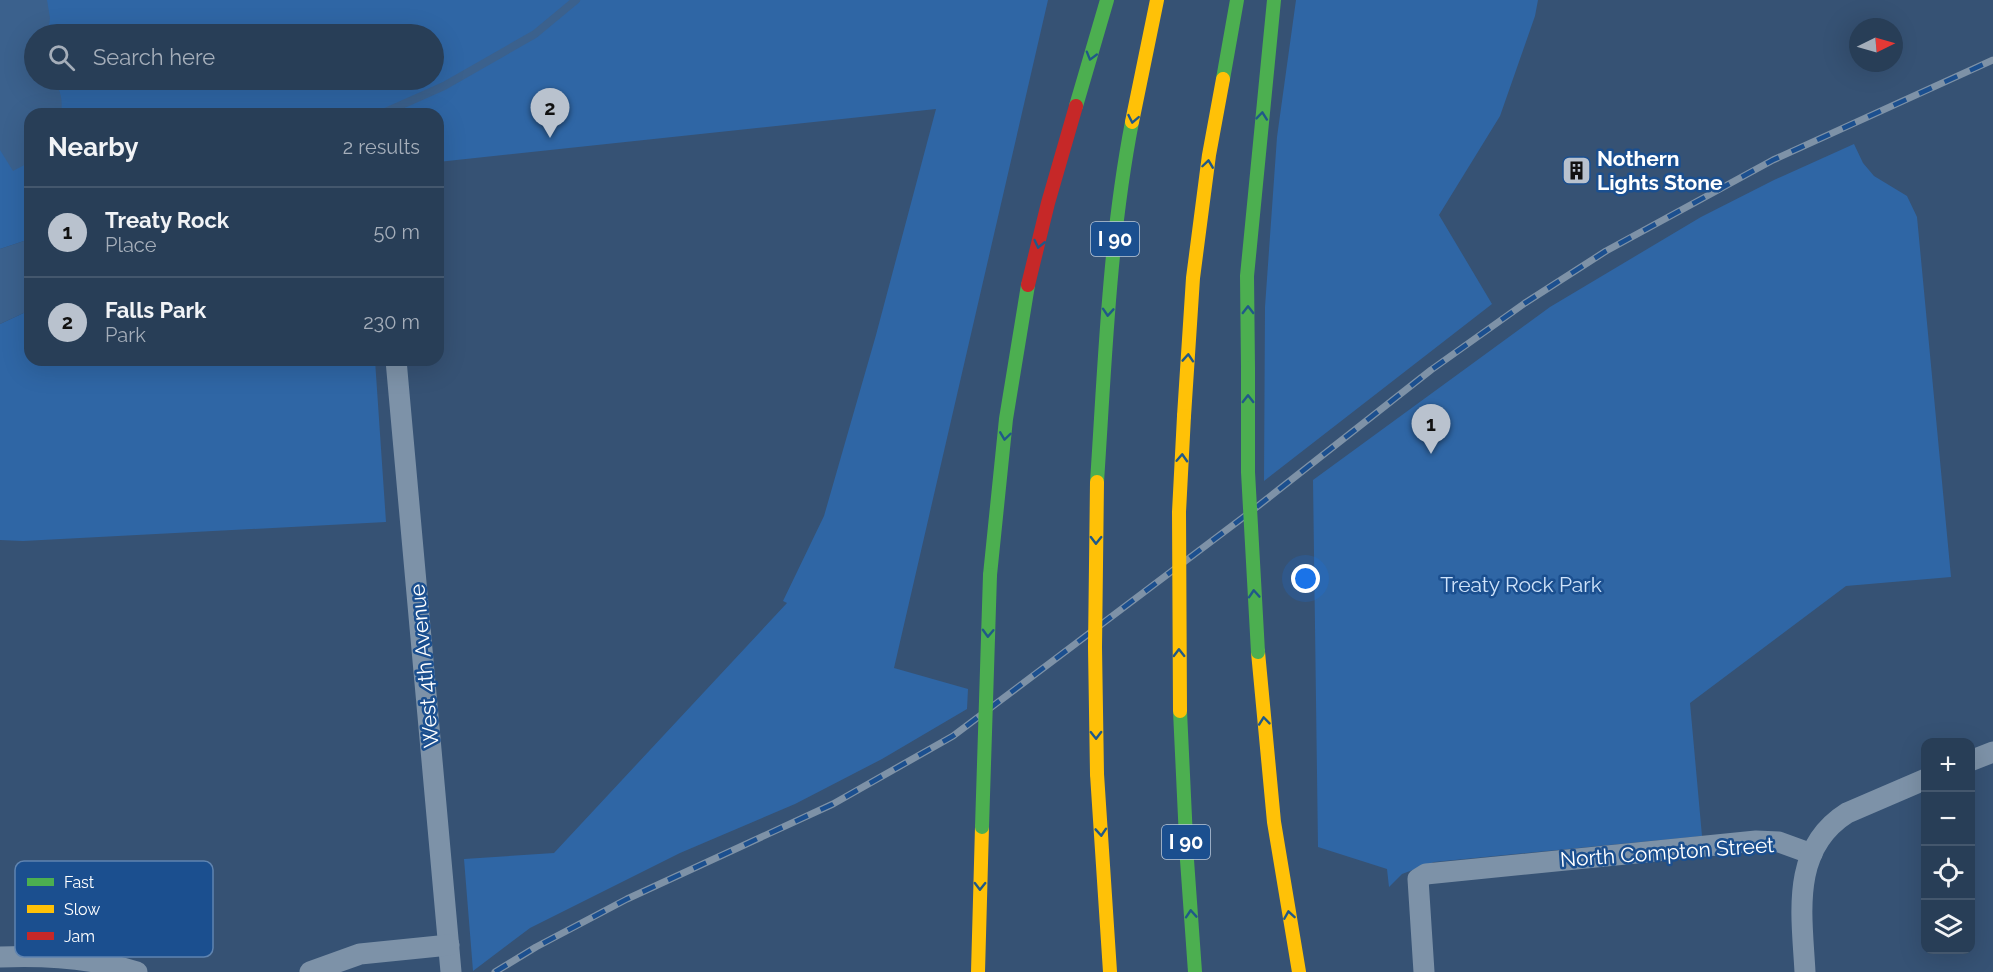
<!DOCTYPE html>
<html lang="en">
<head>
<meta charset="utf-8">
<style>
	:root { --surface:#283e57; --page:#344961; --text:#f1f3f6; --muted:#a5aeba; --line:#44576d; --accent:#b9c2ce }
	body { margin:0; font-family:Raleway,sans-serif; background:var(--page); color:var(--text) }
	.controls { position:absolute; right:18px; bottom:18px; display:grid; overflow:hidden; border-radius:12px; box-shadow:0 6px 24px #0002 }
	.controls button { width:54px; height:54px; display:grid; place-items:center; padding:0; border:0; border-bottom:2px solid var(--line); background:var(--surface); color:var(--text); font:30px sans-serif }
	.compass { position:absolute; left:1849px; top:18px; width:54px; height:54px; border-radius:50%; background:var(--surface); box-shadow:0 6px 24px #0002; rotate:85deg }
	.you { position:absolute; left:1306px; top:579px; width:21px; height:21px; margin:-15px; border:4px solid #fff; border-radius:50%; background:#1a73e8; box-shadow:0 0 0 9px #1a73e833 }
	.badge { display:grid; place-items:center; width:39px; height:39px; border-radius:50%; background:var(--accent); color:#111; font-size:20px; font-weight:700 }
	.pin { position:absolute; translate:-50% -50px; filter:drop-shadow(0 2px 3px #0008) }
	.pin::after { content:''; position:absolute; top:32px; width:21px; height:18px; background:inherit; clip-path:polygon(0 0,100% 0,50% 100%) }
	.list { margin:0; padding:0; list-style:none }
	h2 { display:flex; justify-content:space-between; align-items:center; height:78px; margin:0; padding:0 24px; font-size:26px }
	h2 small { font-size:20px; font-weight:400; color:var(--muted) }
	.list li { display:grid; grid-template-columns:39px 1fr auto; gap:18px; align-items:center; box-sizing:border-box; height:90px; padding:0 24px; border-top:2px solid var(--line) }
	.list b { display:block; font-size:22px; white-space:nowrap }
	.list p { margin:0; font-size:20px; white-space:nowrap; color:var(--muted) }
	.list em { font-size:20px; font-style:normal; color:var(--muted) }
	.icon { flex:none; width:33px; height:33px; fill:none; stroke:currentColor; stroke-width:2; stroke-linecap:round; stroke-linejoin:round }
	.map { position:relative; flex:none; width:1993px; height:972px; overflow:hidden }
	.search { position:absolute; background:var(--surface); box-shadow:0 6px 24px #0002; left:24px; top:24px; width:420px; height:66px; display:flex; align-items:center; gap:15px; box-sizing:border-box; padding:0 21px; border-radius:33px; color:var(--muted); font-size:22px }
	.panel { position:absolute; background:var(--surface); box-shadow:0 6px 24px #0002; left:24px; top:108px; width:420px; height:258px; border-radius:18px }
	.map>svg:first-child { display:block }
</style>
</head>
<body>
<div class="map">
<svg width="1993" height="972" viewBox="0 0 1993 972">
	<rect width="100%" height="100%" fill="#365274"/>
	<g fill="#2f66a5" fill-rule="evenodd">
		<path d="M0,0H1048L894,668L968,689L967,709L882,759L795,804L680,853L530,928L473,971L464,859L554,853L787,603L783,601L824,516L876,335L936,109L438,162V114H30V239L0,249ZM34,34H434V80H34Z"/>
		<polygon points="1296,0 1538,0 1535,16 1500,116 1439,215 1492,304 1264,481 1265,307 1277,137"/>
		<polygon points="1854,144 1863,163 1874,176 1907,196 1917,217 1951,577 1846,586 1690,703 1702,836 1434,862 1402,874 1389,887 1387,869 1318,847 1313,480 1550,307 1701,217 1774,180"/>
		<polygon points="30,310 30,360 375,360 386,522 23,541 0,540 0,324"/>
	</g>
	<g fill="#3b618d">
		<path d="M0,0H47L50,18L48,34H34V80H54C61,91 63,101 61,114H30V162L13,171L0,150Z"/>
		<polygon points="30,239 30,310 0,324 0,249"/>
	</g>
	<g fill="none" stroke-linecap="round" stroke-linejoin="round">
		<polyline stroke="#3b618d" stroke-width="8" points="381,114 444,86 535,34 576,0"/>
		<g stroke="#7d92a8" stroke-width="21">
			<polyline points="396,360 451,972"/>
			<polyline points="1970,761 1993,752"/>
			<path d="M0,957C46,955 92,958 137,972"/>
			<polyline points="310,972 360,954 449,945"/>
			<polyline points="1424,972 1418,879 1426,874 1756,841 1779,842 1812,854"/>
			<path d="M1805,972C1802,915 1790,849 1847,813L1926,779"/>
		</g>
		<g stroke="#4caf50" stroke-width="14">
			<polyline points="1223,79 1237,0"/>
			<polyline points="1076,106 1107,0"/>
			<polyline points="1248,368 1247,276 1274,0"/>
			<path d="M1097,482C1105,362 1109,241 1132,122"/>
			<polyline points="990,575 1006,419 1028,285"/>
			<polyline points="1180,711 1187,860 1195,972"/>
		</g>
		<g stroke="#ffc107" stroke-width="14">
			<polyline points="1132,122 1157,0"/>
			<polyline points="1184,416 1193,278 1209,155 1223,79"/>
			<polyline points="1258,652 1274,822 1299,972"/>
			<polyline points="1097,774 1110,972"/>
			<polyline points="978,972 982,827"/>
		</g>
		<polyline stroke="#c62828" stroke-width="14" points="1028,285 1048,203 1076,106"/>
		<defs>
			<polyline id="rail" points="495,972 536,947 627,899 833,804 953,736 1249,513 1431,370 1525,303 1606,251 1773,160 1993,60"/>
		</defs>
		<use href="#rail" stroke="#7e92a7" stroke-width="7"/>
		<use href="#rail" stroke="#1b4f8f" stroke-width="4.5" stroke-dasharray="14" stroke-linecap="butt"/>
		<g stroke="#4caf50" stroke-width="14">
			<polyline points="1248,368 1248,472 1258,652"/>
			<polyline points="982,827 990,575"/>
		</g>
		<g stroke="#ffc107" stroke-width="14">
			<polyline points="1097,482 1095,647 1097,774"/>
			<polyline points="1180,711 1179,512 1184,416"/>
		</g>
	</g>
	<defs><path id="oneway-chevron" d="M-2-3.5L2.5 0L-2 3.5" fill="none" stroke-width="1.6" stroke-linecap="round" stroke-linejoin="round" transform="scale(1.5)"/></defs>
	<g stroke="#205989">
		<use href="#oneway-chevron" transform="translate(1091 56) rotate(106)"/>
		<use href="#oneway-chevron" transform="translate(1262 116) rotate(-84)"/>
		<use href="#oneway-chevron" transform="translate(1133 119) rotate(101)"/>
		<use href="#oneway-chevron" transform="translate(1208 164) rotate(-82)"/>
		<use href="#oneway-chevron" transform="translate(1039 244) rotate(103)"/>
		<use href="#oneway-chevron" transform="translate(1248 310) rotate(-90)"/>
		<use href="#oneway-chevron" transform="translate(1108 312) rotate(94)"/>
		<use href="#oneway-chevron" transform="translate(1188 358) rotate(-86)"/>
		<use href="#oneway-chevron" transform="translate(1248 399) rotate(-90)"/>
		<use href="#oneway-chevron" transform="translate(1005 436) rotate(98)"/>
		<use href="#oneway-chevron" transform="translate(1182 458) rotate(-87)"/>
		<use href="#oneway-chevron" transform="translate(1096 540) rotate(91)"/>
		<use href="#oneway-chevron" transform="translate(1254 594) rotate(-94)"/>
		<use href="#oneway-chevron" transform="translate(988 633) rotate(92)"/>
		<use href="#oneway-chevron" transform="translate(1179 653) rotate(-91)"/>
		<use href="#oneway-chevron" transform="translate(1264 721) rotate(-96)"/>
		<use href="#oneway-chevron" transform="translate(1096 735) rotate(89)"/>
		<use href="#oneway-chevron" transform="translate(1101 832) rotate(86)"/>
		<use href="#oneway-chevron" transform="translate(980 886) rotate(91)"/>
		<use href="#oneway-chevron" transform="translate(1191 914) rotate(-94)"/>
		<use href="#oneway-chevron" transform="translate(1289 915) rotate(-99)"/>
	</g>
	<defs>
		<symbol id="building-square" viewBox="-11 -11 22 22"><rect x="-9" y="-9" width="18" height="18" rx="4" fill="#b9c2ce" stroke="#1b4f8f"/><path d="M-4-6H4V6H1V3H-1V6H-4ZM-2.5-4.3h1.7v1.8h-1.7ZM.8-4.3h1.7v1.8H.8ZM-2.5-1h1.7V.8h-1.7ZM.8-1h1.7V.8H.8Z" fill="#111"/></symbol>
	</defs>
	<g fill-rule="evenodd">
		<use href="#building-square" x="1560" y="154" width="33" height="33"/>
	</g>
	<g text-anchor="middle" dominant-baseline="central" stroke-width="5" stroke-linejoin="round" paint-order="stroke">
		<g fill="#1b4f8f" stroke="#bbcadd" stroke-width="1.5">
			<rect x="1091" y="222" width="48" height="34" rx="4.5"/>
			<rect x="1162" y="825" width="48" height="34" rx="4.5"/>
		</g>
		<g font-size="20" font-weight="bold" fill="#fff">
			<text x="1115" y="239">I 90</text>
			<text x="1186" y="842">I 90</text>
		</g>
		<g font-size="21" font-weight="bold" fill="#fff" stroke="#1b4f8f" text-anchor="start">
			<text x="1597" y="158">Nothern<tspan x="1597" dy="24">Lights Stone</tspan></text>
		</g>
		<g font-size="21" fill="#cfe3fa" stroke="#1b4f8f">
			<text x="1521" y="584">Treaty Rock Park</text>
		</g>
		<g font-size="21" fill="#fff" stroke="#1b4f8f">
			<text transform="translate(424 666) rotate(-95)">West 4th Avenue</text>
			<text transform="translate(1667 852) rotate(-4)">North Compton Street</text>
		</g>
	</g>
	<rect x="15" y="861" width="198" height="96" rx="9" fill="#1b4f8f" stroke="#5f84b1" stroke-width="1.5"/>
	<rect x="27" y="878" width="27" height="8" fill="#4caf50"/>
	<rect x="27" y="905" width="27" height="8" fill="#ffc107"/>
	<rect x="27" y="932" width="27" height="8" fill="#c62828"/>
	<g font-size="16" fill="#fff">
		<text x="64" y="888">Fast</text>
		<text x="64" y="915">Slow</text>
		<text x="64" y="942">Jam</text>
	</g>
</svg>
<div class="controls">
<button>+</button>
<button>−</button>
<button><svg class="icon" aria-label="locate" viewBox="0 0 24 24"><circle cx="12" cy="12" r="6"/><path d="M12 2v4M12 18v4M2 12h4M18 12h4"/></svg></button>
<button><svg class="icon" aria-label="layers" viewBox="0 0 24 24"><path d="M12 4l9 5-9 5-9-5zM3 14l9 5 9-5"/></svg></button>
</div>
<svg class="compass" viewBox="-18 -18 36 36"><path d="M0-13l5 13h-10z" fill="#e53935"/><path d="M0 13l5-13h-10z" fill="#a5aeba"/></svg>
<div class="you"></div>
<div class="pin badge" style="left:1431px;top:454px">1</div>
<div class="pin badge" style="left:550px;top:138px">2</div>
<div class="search"><svg class="icon" aria-label="search" viewBox="0 0 24 24"><circle cx="10" cy="10" r="6"/><path d="M15 15l6 6"/></svg>Search here</div>
<section class="panel">
<h2>Nearby<small>2 results</small></h2>
<ul class="list">
<li><span class="badge">1</span><div><b>Treaty Rock</b><p>Place</p></div><em>50 m</em></li>
<li><span class="badge">2</span><div><b>Falls Park</b><p>Park</p></div><em>230 m</em></li>
</ul>
</section>
</div>
</body>
</html>
